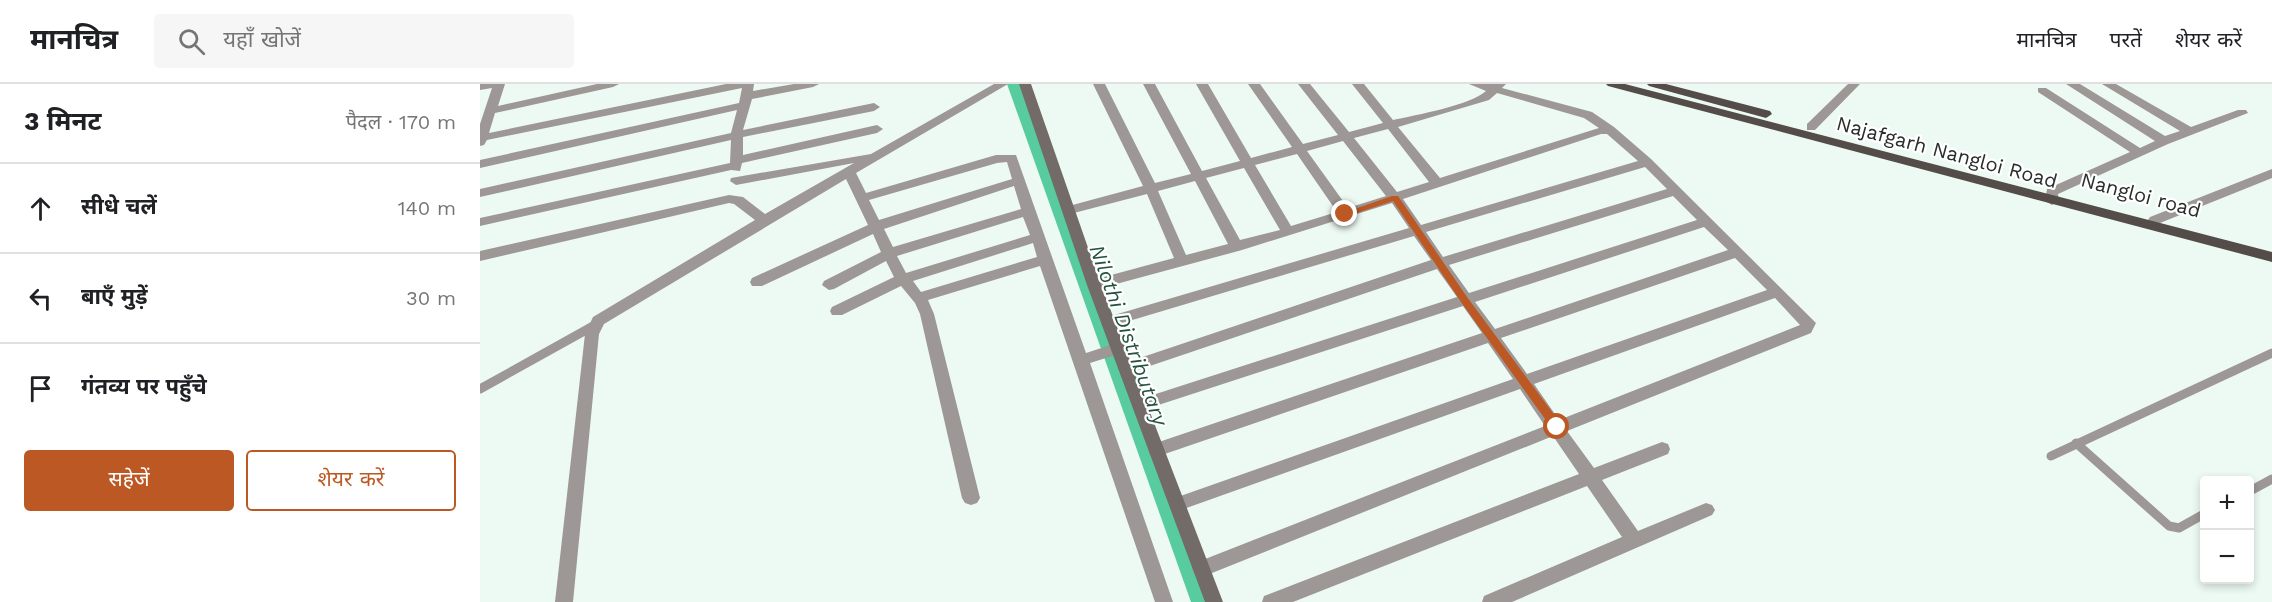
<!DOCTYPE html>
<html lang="hi">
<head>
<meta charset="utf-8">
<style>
	:root { --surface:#fff; --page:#f6f6f6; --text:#202124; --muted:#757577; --line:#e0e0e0; --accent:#bc5824 }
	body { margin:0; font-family:"Work Sans","Noto Sans Devanagari",sans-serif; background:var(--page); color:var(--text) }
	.controls { position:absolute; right:18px; bottom:18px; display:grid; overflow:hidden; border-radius:6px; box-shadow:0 3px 9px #0003 }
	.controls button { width:54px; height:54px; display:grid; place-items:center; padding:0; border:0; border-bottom:2px solid var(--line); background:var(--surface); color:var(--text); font:30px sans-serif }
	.stop { position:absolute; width:18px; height:18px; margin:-14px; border:4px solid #bc5824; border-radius:50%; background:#fff }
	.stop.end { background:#bc5824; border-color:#fff; box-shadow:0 2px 6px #0008 }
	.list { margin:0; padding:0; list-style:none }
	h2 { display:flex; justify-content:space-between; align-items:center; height:78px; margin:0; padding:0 24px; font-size:26px }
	h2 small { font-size:20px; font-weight:400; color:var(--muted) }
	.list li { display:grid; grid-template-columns:39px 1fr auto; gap:18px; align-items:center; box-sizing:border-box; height:90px; padding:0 24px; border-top:2px solid var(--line) }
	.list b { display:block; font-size:22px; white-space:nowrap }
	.list em { font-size:20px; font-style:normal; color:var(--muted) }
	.actions { display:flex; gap:12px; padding:18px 24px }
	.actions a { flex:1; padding:14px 0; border:2px solid var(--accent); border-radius:6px; text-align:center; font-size:21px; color:var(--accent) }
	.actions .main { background:var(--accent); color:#fff }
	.icon { flex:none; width:33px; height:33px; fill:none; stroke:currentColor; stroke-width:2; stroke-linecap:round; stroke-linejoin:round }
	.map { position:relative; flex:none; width:1792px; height:518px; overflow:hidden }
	header { display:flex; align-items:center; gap:36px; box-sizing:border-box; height:84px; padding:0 30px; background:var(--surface); border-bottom:2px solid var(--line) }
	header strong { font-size:28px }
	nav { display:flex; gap:33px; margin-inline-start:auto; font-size:21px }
	.search { width:420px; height:54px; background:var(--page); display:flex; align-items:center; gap:15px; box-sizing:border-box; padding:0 21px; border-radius:6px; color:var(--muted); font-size:22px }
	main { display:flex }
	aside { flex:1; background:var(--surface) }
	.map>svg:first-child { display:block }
</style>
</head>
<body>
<header>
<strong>मानचित्र</strong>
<div class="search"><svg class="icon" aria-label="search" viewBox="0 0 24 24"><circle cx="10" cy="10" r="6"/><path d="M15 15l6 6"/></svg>यहाँ खोजें</div>
<nav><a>मानचित्र</a><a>परतें</a><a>शेयर करें</a></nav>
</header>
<main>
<aside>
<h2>3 मिनट<small>पैदल · 170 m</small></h2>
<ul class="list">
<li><svg class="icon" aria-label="ahead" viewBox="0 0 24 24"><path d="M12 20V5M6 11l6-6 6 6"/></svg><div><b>सीधे चलें</b></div><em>140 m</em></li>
<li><svg class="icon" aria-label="left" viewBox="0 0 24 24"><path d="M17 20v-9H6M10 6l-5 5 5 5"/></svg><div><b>बाएँ मुड़ें</b></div><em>30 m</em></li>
<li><svg class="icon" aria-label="arrive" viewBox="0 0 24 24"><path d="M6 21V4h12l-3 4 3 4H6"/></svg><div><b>गंतव्य पर पहुँचे</b></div></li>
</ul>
<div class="actions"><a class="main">सहेजें</a><a>शेयर करें</a></div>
</aside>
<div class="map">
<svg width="1792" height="518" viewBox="0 0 1792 518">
	<rect width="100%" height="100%" fill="#edfaf4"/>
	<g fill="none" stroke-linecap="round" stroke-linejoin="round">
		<polygon fill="#58cb9f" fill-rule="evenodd" points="527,0 541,0 733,518 711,518"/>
		<g stroke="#9d9795" stroke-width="9">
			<polyline points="0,305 115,241"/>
			<polyline points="1596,359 1689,442 1699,444 1724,430"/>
			<polyline points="1571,372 1792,269"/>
			<polyline points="1770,407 1792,395"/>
		</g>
		<g fill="#9d9795" fill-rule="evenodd">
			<polygon points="0,0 25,0 18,22 117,0 139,0 133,3 15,29 9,49 246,0 274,0 273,7 314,0 339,0 333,3 272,15 263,46 394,19 400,23 394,27 263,53 263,71 397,41 403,45 397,49 262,79 260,87 251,86 0,142 0,134 250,79 251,56 0,113 0,105 251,49 257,26 0,84 0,76 259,19 262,4 7,56 4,61 0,62 0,40 12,4 0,6"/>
			<path d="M514,0H528L376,89L386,109L516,71H536L606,269L640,258L645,260L648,264L645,268L610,279L693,518H675L560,182L448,216L454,230L500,414L497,419L491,421L485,419L482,414L440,230L435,219L421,202L362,231H352L350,227L352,223L414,193L406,177L354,205L349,206L342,201L344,197L401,168L393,150L282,202H272L270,198L272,194L388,141L366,95L124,240L119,250L93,518H75L105,250L113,233L275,136L254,120L249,119L0,177V167L249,111L263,113L285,130L374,79L256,101L250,97L251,94L391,70ZM527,78L532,95L399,136L389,116L517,79ZM534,102L541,125L413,163L404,145ZM543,133L550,151L426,189L417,172ZM553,159L557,173L441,208L433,197Z"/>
			<path d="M613,0H625L675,99L711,90L663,0H675L722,87L760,77L716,0H728L771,74L812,63L768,0H780L823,60L858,51L818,0H830L869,48L903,39L872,0H884L913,36C936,31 991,21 1006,7L989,0H1026L1022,4L1112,28L1134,43L1171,75L1336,239L1331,249L1087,347L1114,384L1182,358L1188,360L1190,365L1188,370L1122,396L1158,447L1226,419L1232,421L1235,426L1232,431L1032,518H1002L1004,512L1142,453L1107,402L813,518H782L784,512L1099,390L1073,352L727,491L721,493L715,491L712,485L715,479L1065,342L1040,305L698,427L692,425L689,420L692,415L1033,295L1008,259L676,373L670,371L668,366L670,361L1002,249L983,222L660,327L654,325L652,321L654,317L977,213L957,185L652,288H642L639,284L642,280L951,176L934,152L629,243L624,242L622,238L624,234L929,144L912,119L762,166L614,206L609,205L607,201L609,197L694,174L667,110L590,130L583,126L585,123L663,102ZM1017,9L1104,34L1119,44L960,94L918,43L1009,16ZM908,45L949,98L917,108L874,54ZM1121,50H1127L1158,77L941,141L923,115ZM863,57L906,112L868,124L827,67ZM817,70L857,128L811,142L775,81ZM1165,83L1187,105L963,173L946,148ZM764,84L800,146L760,156L726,94ZM715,97L748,160L706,171L678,107ZM1193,112L1217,136L989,209L969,181ZM1224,143L1248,166L1015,245L995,218ZM1255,174L1287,206L1047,290L1021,254ZM1295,214L1320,241L1079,336L1054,300Z"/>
			<polygon points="1368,0 1380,0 1335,46 1327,46 1327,40"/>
			<polygon points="1586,0 1600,0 1685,52 1700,47 1622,0 1636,0 1711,43 1758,26 1766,26 1768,29 1688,60 1578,110 1579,117 1572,121 1565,117 1567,105 1650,68 1558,8 1558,4 1566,4 1660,64 1675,57"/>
			<polygon points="1792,85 1792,94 1680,139 1675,140 1668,136 1670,133"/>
		</g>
		<polygon fill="#726b68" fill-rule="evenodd" points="539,0 551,0 621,201 743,518 725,518 607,201"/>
		<g fill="#544c48" fill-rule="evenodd">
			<polygon points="1126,0 1145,0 1792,168 1792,178 1128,2"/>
			<polygon points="1167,0 1186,0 1290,27 1292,30 1286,34 1169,2"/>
		</g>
	</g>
	<polygon fill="#bc5824" points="912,112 918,112 987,213 1081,340 1081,346 1073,346 981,218 913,117 865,133 860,130"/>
	<g text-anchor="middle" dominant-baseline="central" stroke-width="4.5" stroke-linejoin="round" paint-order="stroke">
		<g font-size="20" fill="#292d2b" stroke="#fff">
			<text transform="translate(1467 68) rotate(15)">Najafgarh Nangloi Road</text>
			<text transform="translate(1661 111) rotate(15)">Nangloi road</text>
		</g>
		<g font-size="21" font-style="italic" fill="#235240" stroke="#fff">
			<text transform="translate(649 251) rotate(70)">Nilothi Distributary</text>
		</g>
	</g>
</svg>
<div class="controls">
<button>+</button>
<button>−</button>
</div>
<div class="stop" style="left:1077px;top:343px"></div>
<div class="stop end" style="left:865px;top:130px"></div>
</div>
</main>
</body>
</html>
